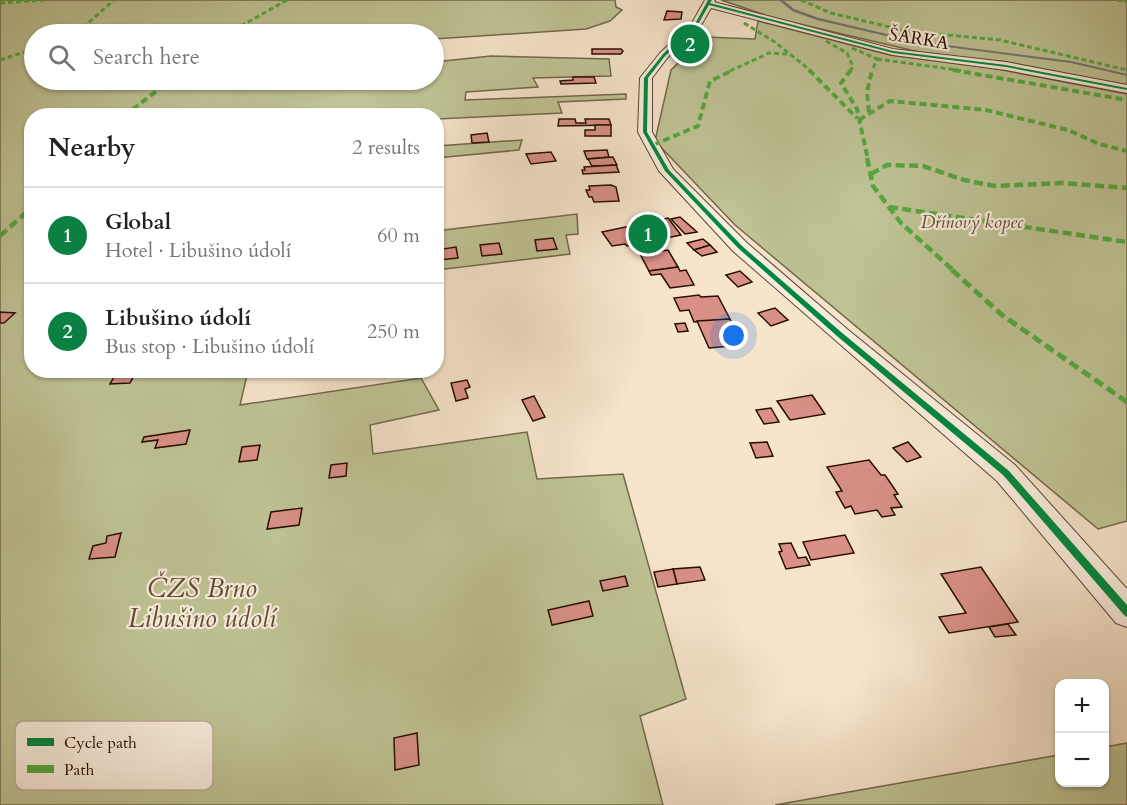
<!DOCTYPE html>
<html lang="en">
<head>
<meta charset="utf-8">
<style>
	:root { --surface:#fff; --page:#f6f6f6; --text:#202124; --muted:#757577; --line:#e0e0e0; --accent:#0b8043 }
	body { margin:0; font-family:Cardo,serif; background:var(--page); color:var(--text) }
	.controls { position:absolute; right:18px; bottom:18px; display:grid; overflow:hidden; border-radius:12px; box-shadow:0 2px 4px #0004 }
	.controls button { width:54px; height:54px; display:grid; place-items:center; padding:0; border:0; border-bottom:2px solid var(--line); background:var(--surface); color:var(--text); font:30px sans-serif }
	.you { position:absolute; left:734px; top:336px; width:21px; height:21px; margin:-15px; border:4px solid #fff; border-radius:50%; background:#1a73e8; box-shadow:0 0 0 9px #1a73e833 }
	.badge { display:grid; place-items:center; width:39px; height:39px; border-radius:50%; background:var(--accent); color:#fff; font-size:20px; font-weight:700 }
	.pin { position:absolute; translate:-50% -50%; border:3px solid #fff; box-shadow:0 2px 6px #0006 }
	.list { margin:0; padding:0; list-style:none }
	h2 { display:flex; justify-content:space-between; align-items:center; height:78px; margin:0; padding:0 24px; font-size:26px }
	h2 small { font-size:20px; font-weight:400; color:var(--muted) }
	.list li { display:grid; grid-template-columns:39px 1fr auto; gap:18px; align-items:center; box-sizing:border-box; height:96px; padding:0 24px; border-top:2px solid var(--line) }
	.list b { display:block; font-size:22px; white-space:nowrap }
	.list p { margin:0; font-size:20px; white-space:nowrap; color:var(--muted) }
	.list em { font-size:20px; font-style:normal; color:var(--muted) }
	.icon { flex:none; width:33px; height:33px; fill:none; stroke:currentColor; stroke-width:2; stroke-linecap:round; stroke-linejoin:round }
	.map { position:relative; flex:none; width:1127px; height:805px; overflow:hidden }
	.search { position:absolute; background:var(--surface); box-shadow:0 2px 4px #0004; left:24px; top:24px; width:420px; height:66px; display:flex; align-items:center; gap:15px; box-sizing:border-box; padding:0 21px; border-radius:33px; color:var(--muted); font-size:22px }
	.panel { position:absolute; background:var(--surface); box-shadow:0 2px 4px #0004; left:24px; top:108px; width:420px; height:270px; border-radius:24px }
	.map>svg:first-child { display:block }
</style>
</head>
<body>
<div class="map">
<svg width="1127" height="805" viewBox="0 0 1127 805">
	<rect width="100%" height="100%" fill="#f6e4cb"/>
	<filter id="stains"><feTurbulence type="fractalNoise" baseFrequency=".00333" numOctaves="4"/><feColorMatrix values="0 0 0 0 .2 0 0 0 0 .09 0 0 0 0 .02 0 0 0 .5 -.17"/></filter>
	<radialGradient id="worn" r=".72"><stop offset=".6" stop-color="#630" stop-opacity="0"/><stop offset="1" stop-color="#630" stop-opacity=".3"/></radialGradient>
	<g fill="#bfc395" stroke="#74684a" stroke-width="1.5">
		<polygon points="0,0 615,0 616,7 622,10 610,21 586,29 434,39 434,34 34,34 34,80 434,80 434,62 491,56 609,59 611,76 533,78 538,87 466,92 465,100 626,94 626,99 558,102 562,113 437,119 436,116 32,116 32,370 248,371 240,405 421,378 439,410 370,425 373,454 527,432 537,479 623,474 686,699 640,716 663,805 0,805"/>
		<polygon points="721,0 1127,0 1127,85 1007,62 932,55 774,18"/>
		<polygon points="758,21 890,55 992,68 1127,94 1127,521 1098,529 735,225 655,141 671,70 705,37 755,39"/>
		<polygon points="522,140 519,150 437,158 437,146"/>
		<polygon points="577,214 578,234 566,235 570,254 437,270 436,231"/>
		<polygon points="1127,743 1127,805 775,805 1059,755 1060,782 1104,782 1105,747"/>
	</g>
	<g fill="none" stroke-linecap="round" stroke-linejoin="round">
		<polygon fill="#6f7771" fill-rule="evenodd" points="779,0 783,0 794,9 819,18 916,41 1071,61 1127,74 1127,76 1071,63 916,43 817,20 792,11"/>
	</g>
	<g fill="#d89087" stroke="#290d00" stroke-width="1.5">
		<polygon points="667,11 682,12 681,19 664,20"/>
		<polygon points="181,26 178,30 156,31 160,27"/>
		<polygon points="592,49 621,49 623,51 621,54 592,54"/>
		<polygon points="573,77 594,77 596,83 561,84 560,81 573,80"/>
		<polygon points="559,119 575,119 576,123 586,123 585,119 609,119 611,125 558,126"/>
		<polygon points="595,125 611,125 611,136 585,136 585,130 595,130"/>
		<polygon points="487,133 489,142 472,143 471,135"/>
		<polygon points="607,150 609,157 587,159 584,151"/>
		<polygon points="551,152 556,161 531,164 526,154"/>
		<polygon points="613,157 617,165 592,166 588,159"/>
		<polygon points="616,165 619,172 583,174 582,170 585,170 584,167"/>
		<polygon points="611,185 616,187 619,201 594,202 592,197 589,197 586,190 590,190 589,186"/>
		<polygon points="680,217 697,232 685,234 671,219"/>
		<polygon points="668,218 681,235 627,246 625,244 612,246 602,232"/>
		<polygon points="553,238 557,249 537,251 535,240"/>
		<polygon points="703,239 710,245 694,250 687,243"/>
		<polygon points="499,243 502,254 482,256 480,245"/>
		<polygon points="710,245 717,252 702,256 694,250"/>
		<polygon points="456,247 458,258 438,260 436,250"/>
		<polygon points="668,250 678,267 649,271 640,254"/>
		<polygon points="678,267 680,271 686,270 694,285 670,288 661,274 651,275 649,271"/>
		<polygon points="740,271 752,282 738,287 726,275"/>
		<polygon points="699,295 701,297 718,296 730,319 694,322 689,310 680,311 674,298"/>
		<polygon points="775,308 788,320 771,326 758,313"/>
		<polygon points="0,312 15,313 4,323 0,323"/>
		<polygon points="730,319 743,345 709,348 697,321"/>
		<polygon points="685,323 688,331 678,332 675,324"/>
		<polygon points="118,370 137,370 130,383 110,384"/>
		<polygon points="467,380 470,387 465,389 468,398 456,401 451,383"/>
		<polygon points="812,395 825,414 790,420 777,401"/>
		<polygon points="534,396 545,417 533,421 522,400"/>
		<polygon points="771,408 779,422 764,424 756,410"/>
		<polygon points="190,430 186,444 155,448 158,440 142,442 144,437"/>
		<polygon points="767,442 773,456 756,458 750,443"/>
		<polygon points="908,442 921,457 907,462 893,448"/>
		<polygon points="260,445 257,460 239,462 242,447"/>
		<polygon points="869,460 881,475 885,475 898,494 894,495 902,507 891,508 895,515 882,517 877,510 855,514 851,506 845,508 836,492 842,491 827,467"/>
		<polygon points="347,463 346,476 329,478 331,465"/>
		<polygon points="302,508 299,525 267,529 271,512"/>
		<polygon points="121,533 115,557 89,559 93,546 106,543 107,536"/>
		<polygon points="845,535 854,553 811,560 803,542"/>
		<polygon points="791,543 798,558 806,557 810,565 786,569 779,552 782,551 779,544"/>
		<polygon points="700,567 705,580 677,584 673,569"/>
		<polygon points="981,567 1018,622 949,633 939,617 966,613 941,574"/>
		<polygon points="673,569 677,584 658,587 654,572"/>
		<polygon points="625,576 628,586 603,591 600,581"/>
		<polygon points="589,601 593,616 552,625 548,610"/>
		<polygon points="1008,624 1016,635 995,637 989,627"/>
		<polygon points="417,733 419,765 395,770 394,738"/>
	</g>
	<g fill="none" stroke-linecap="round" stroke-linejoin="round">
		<defs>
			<polygon id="minor" points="705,0 715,0 714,2 893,49 1006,62 1127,85 1127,93 1006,70 893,55 711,8 700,27 668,57 652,78 652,132 673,169 747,243 847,329 1015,465 1127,589 1127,627 1116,623 997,481 733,251 659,171 638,132 640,78 660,53 692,23"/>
		</defs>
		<use href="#minor" stroke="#5c4333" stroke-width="2"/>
		<use href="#minor" fill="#f9eddd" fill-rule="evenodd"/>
		<g stroke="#53a840" stroke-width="3" stroke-dasharray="5 3" stroke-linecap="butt">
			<polyline points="801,0 831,13 906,31 1000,40 1127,70"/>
			<polyline points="1117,0 1127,2"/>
			<polyline points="0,3 44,0"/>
			<polyline points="744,23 775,42 811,71"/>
			<polyline points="68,34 87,24 114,0"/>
			<polyline points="227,34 287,0"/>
			<polyline points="826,41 847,53 853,67 850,71"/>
			<polyline points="852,48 877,59 872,71"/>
			<polyline points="877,59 964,71"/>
			<polyline points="0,60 34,49"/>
			<polyline points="730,71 769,53 789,54"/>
		</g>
		<g stroke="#53a840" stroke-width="4" stroke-dasharray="7 4" stroke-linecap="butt">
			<polyline points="809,70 857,118"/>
			<polyline points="851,70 841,83 857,109 868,160"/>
			<polyline points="953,70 1127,100"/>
			<polyline points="869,112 867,92 872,70"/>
			<polyline points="124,116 171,80"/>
			<polyline points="859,120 890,101 986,110 1068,130 1099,144 1127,151"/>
			<polyline points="653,145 698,126 710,81 733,70"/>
		</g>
		<g stroke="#53a840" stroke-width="4.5" stroke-dasharray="9 4.5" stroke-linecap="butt">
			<polyline points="867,158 873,186 901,223 954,271"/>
			<polyline points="871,174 887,165 923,166 964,180 995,186 1063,183 1127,188"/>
			<polyline points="889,207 1127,242"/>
			<polyline points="0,236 32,207"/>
		</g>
		<polyline stroke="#53a840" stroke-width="5" stroke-dasharray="10 5" stroke-linecap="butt" points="952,270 1002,315 1127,402"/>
		<defs>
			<polygon id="cycleway" points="708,0 712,0 710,3 893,51 1006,65 1127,88 1127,90 1006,67 893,53 709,5 697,26 665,56 648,78 647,132 669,170 742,246 841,332 1009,471 1127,605 1127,617 1124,615 1003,475 837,336 738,248 665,171 643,132 644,78 663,54 695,24"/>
		</defs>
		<use href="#cycleway" stroke="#f9eddd" stroke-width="3"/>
		<use href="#cycleway" fill="#00873e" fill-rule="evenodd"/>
	</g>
	<g text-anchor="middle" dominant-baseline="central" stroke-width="4.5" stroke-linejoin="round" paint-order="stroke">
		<g font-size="18" fill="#290d00" stroke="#f9eddd">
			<text transform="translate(919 39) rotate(9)">ŠÁRKA</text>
		</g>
		<g font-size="18" font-style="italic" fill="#5e4d34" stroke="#f9eddd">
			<text x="972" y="222">Dřínový kopec</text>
		</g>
		<g font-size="26" font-style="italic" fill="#5e4d34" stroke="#f9eddd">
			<text x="202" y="588">ČZS Brno<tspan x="202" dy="30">Libušino údolí</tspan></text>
		</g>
	</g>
	<rect x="15" y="721" width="198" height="69" rx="9" fill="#f9eddd" stroke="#bbaa9b" stroke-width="1.5"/>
	<rect x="27" y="738" width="27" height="8" fill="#00873e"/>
	<rect x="27" y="765" width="27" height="8" fill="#53a840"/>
	<g font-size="16" fill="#290d00">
		<text x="64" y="748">Cycle path</text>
		<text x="64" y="775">Path</text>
	</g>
	<rect width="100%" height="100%" filter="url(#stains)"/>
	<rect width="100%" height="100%" fill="url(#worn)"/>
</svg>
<div class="controls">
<button>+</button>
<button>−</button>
</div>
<div class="you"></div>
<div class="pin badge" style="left:648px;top:234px">1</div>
<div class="pin badge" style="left:690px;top:44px">2</div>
<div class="search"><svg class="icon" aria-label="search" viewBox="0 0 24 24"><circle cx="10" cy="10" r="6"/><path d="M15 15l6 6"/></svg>Search here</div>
<section class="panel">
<h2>Nearby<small>2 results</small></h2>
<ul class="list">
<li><span class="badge">1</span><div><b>Global</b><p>Hotel · Libušino údolí</p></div><em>60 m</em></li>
<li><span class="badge">2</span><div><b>Libušino údolí</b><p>Bus stop · Libušino údolí</p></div><em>250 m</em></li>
</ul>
</section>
</div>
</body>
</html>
